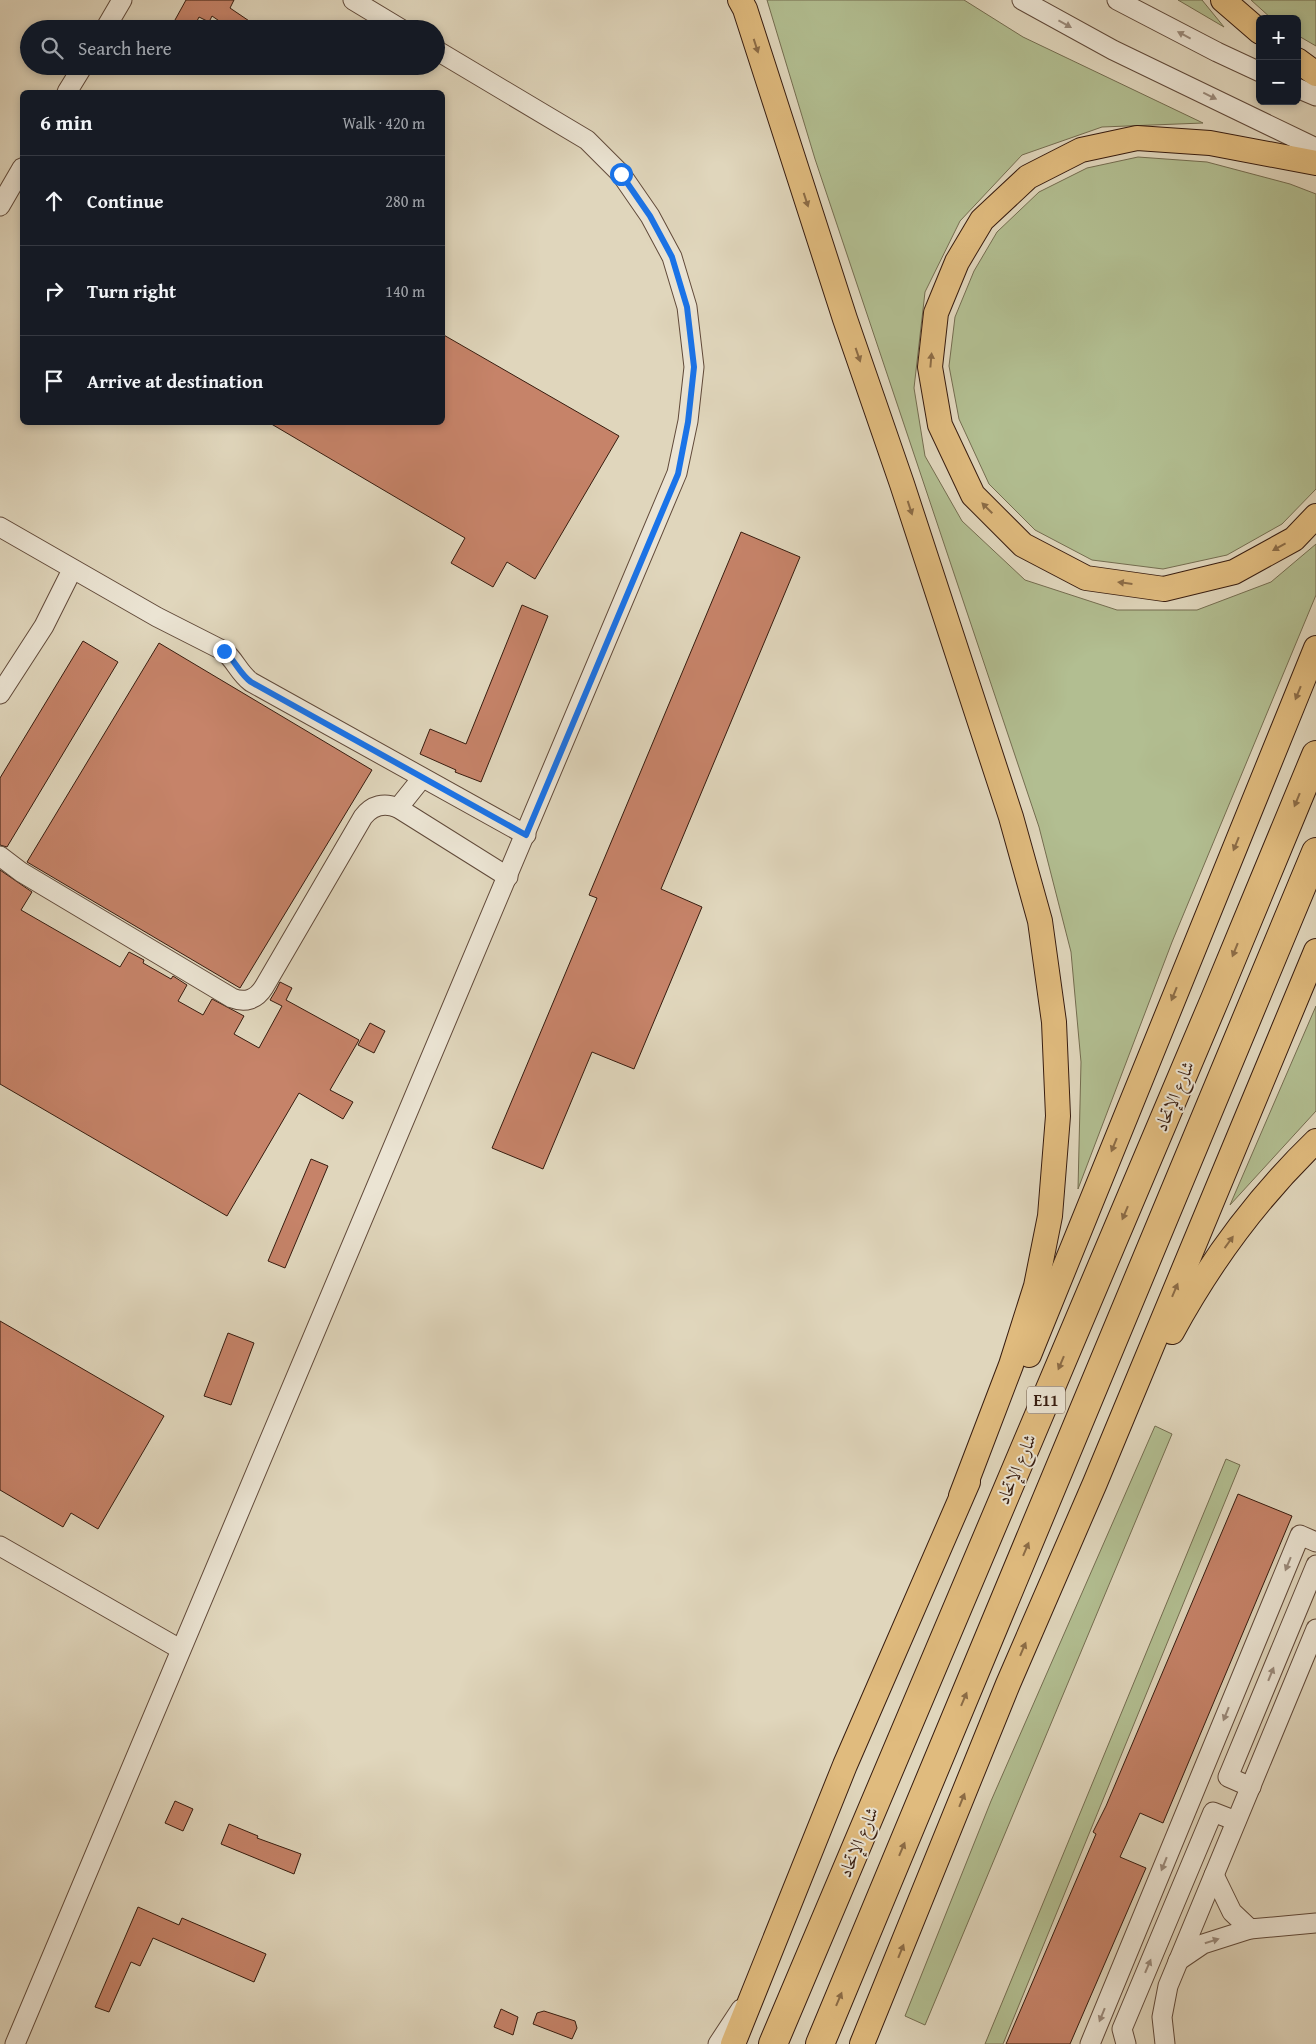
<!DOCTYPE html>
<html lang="en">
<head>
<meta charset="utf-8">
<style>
	:root { --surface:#171b24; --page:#242831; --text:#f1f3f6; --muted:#9ea1a6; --line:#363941 }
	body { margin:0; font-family:"Gentium Book Plus",Amiri,serif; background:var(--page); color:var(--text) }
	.controls { position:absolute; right:15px; top:15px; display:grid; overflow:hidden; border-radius:8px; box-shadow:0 2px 8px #0003 }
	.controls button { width:45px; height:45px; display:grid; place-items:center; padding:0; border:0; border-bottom:1px solid var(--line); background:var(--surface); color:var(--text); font:25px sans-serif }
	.stop { position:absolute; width:15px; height:15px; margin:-11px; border:4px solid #1a73e8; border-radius:50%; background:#fff }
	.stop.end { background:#1a73e8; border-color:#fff; box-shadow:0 1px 5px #0008 }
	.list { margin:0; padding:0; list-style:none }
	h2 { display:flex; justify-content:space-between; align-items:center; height:65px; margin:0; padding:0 20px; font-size:21px }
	h2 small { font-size:16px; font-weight:400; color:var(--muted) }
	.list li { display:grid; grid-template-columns:32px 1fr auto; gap:15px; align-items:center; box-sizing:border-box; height:90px; padding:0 20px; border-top:1px solid var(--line) }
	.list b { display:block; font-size:19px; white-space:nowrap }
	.list em { font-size:16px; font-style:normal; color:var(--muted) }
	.icon { flex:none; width:28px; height:28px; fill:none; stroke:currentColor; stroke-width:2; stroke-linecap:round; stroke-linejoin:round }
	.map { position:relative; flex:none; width:1316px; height:2044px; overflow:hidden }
	.search { position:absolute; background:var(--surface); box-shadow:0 2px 8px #0003; left:20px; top:20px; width:425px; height:55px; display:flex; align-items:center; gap:12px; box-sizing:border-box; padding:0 18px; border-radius:28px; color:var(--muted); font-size:19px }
	.panel { position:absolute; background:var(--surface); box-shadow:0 2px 8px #0003; left:20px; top:90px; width:425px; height:335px; border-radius:8px }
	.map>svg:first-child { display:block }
</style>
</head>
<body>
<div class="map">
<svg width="1316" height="2044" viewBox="0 0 1316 2044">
	<rect width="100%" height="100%" fill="#e0d6bc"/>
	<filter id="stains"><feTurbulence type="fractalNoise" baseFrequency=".004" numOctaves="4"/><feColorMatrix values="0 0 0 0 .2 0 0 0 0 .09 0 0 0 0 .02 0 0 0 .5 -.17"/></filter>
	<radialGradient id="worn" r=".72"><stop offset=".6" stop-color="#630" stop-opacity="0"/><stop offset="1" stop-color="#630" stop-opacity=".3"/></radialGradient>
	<g fill="#b2be91" stroke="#746d50">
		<polygon points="767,0 964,0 1023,37 1203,123 1102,127 1022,155 960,221 925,292 914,388 925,456 962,521 1025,580 1117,610 1197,610 1271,582 1316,544 1316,595 1172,942 1078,1189 1081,1062 1071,952 1039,827 815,159"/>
		<polygon points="1178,0 1202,0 1224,27"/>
		<polygon points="1251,0 1316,0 1316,46 1297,35 1297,19 1272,19"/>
		<polygon points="1138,157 1207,162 1290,184 1316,194 1316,489 1282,524 1227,555 1163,569 1092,560 1035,530 989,484 959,419 949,366 955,317 974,271 997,232 1039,192 1087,168"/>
		<polygon points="1316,1006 1316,1111 1230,1205"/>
		<polygon points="1155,1426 1172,1434 925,2025 905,2016 991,1801"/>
		<polygon points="1226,1459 1240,1465 1003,2044 985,2044"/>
	</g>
	<g fill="#c68369" stroke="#371c0f">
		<polygon points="186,0 234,0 230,8 261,29 231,29 212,16 209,22 199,17 193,29 170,29"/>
		<polygon points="442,334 619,436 535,579 507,562 493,587 451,563 465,538 268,422 442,422"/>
		<polygon points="741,532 800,557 661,889 702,907 634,1069 592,1052 543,1169 492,1148 597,898 589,895"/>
		<polygon points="522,605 548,616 481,782 455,772 456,770 420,754 430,729 466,744"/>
		<polygon points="83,641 118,662 7,847 0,845 0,778"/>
		<polygon points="159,643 372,770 240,988 27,862"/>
		<polygon points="0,870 32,892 21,910 120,967 129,952 144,960 143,963 171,979 173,976 187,985 178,1001 203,1015 212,999 244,1016 234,1034 259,1048 282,1006 270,1000 276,990 280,982 292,988 286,1000 359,1040 330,1090 353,1102 343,1119 299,1093 227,1216 0,1084"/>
		<polygon points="370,1023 385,1031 374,1053 358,1045"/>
		<polygon points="311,1159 328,1166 285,1268 268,1261"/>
		<polygon points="0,1321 164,1416 98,1529 71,1513 63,1527 0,1490"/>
		<polygon points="228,1333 254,1343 231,1405 204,1396"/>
		<polygon points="1238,1494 1292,1516 1163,1823 1140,1813 1120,1857 1146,1868 1070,2044 1006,2044 1096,1834 1093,1832 1106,1806"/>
		<polygon points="175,1801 193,1809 183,1831 165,1823"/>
		<polygon points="229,1824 258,1836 257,1838 301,1854 294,1874 221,1844"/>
		<polygon points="138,1907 179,1925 182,1918 266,1954 254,1982 153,1938 140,1966 131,1962 109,2012 95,2007"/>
		<polygon points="501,2009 518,2017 513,2035 494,2027"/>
		<polygon points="544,2011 575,2021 577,2028 572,2039 533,2024 537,2013"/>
	</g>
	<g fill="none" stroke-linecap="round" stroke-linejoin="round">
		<defs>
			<g id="minor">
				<polyline points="353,0 401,29"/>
				<polyline points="1022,0 1113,50 1316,148"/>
				<polyline points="1117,0 1217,52 1260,72"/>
				<polyline points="105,29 122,0"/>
				<polyline points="1297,88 1316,96"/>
				<polyline points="67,92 83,66"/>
				<polyline points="0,206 22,168"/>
				<path d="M0,527L157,617L224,651C235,660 239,673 251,682L526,835"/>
				<polyline points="0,694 44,626 72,570"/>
				<polyline points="398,808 422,778"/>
				<path d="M0,856L21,872L232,998C245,1003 256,1000 264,987L363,817C372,805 384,802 398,808L508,877"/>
				<polyline points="0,1546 180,1649"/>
				<polyline points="1251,1787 1228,1777 1316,1565"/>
				<polyline points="1214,1875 1232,1912 1250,1929"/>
				<polyline points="1178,1961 1203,1944 1250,1929 1316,1923"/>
				<polyline points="15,2044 677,473 688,421 694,367 687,307 672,257 650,216 621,174 587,140 436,50"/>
				<polyline points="718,2044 741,2009"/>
				<polyline points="1090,2044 1300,1535 1316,1542"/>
				<polyline points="1126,2044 1122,2029 1213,1812 1236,1821"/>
				<polyline points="1165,2044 1162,2017 1168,1986 1316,1629"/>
			</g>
			<g id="major">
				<polyline points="740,0 745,9 845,319 902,484 1011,817 1040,921 1054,1022 1058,1116 1050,1216 1036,1286 1011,1365 961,1496"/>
				<polyline points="1223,0 1260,32"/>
				<polyline points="1297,60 1316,74"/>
				<polyline points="1316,163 1210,143 1137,138 1081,150 1028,177 982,220 957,262 936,313 930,367 940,425 973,495 1023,545 1086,578 1164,589 1234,572 1294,539 1316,516"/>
				<path d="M1172,1332C1210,1262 1259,1196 1316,1141"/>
				<polyline points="1029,1355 1316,648"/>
				<polyline points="733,2044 845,1765 968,1482"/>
				<polyline points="862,2044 1008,1684 1095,1483 1316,951"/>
			</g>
			<g id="highway">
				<polyline points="773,2044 1215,999 1316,755"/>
				<polyline points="820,2044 1316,852"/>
			</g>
		</defs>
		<use href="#minor" stroke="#614a3a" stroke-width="21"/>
		<use href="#major" stroke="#371c0f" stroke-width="26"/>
		<use href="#highway" stroke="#371c0f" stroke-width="30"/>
		<use href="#minor" stroke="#ebe4d3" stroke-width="19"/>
		<use href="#major" stroke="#e0bb7e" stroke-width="24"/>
		<use href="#highway" stroke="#e0bb7e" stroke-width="28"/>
	</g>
	<defs><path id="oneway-solid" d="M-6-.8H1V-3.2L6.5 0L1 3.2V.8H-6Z" transform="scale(1.25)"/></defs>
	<g fill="#9a8a7b">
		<use href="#oneway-solid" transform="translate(1065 24) rotate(29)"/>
		<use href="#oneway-solid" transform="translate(1184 35) rotate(-152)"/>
		<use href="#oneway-solid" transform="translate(1210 96) rotate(26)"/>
		<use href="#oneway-solid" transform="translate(1288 1564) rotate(112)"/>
		<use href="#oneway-solid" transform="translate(1271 1674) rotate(-68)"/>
		<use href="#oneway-solid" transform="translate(1226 1714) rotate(112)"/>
		<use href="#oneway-solid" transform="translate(1164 1864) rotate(112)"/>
		<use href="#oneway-solid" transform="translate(1212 1941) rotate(-17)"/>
		<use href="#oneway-solid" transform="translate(1148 1966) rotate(-67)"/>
		<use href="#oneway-solid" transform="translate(1102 2015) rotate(112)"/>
	</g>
	<g fill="#8c6c46">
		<use href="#oneway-solid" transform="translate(756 46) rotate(72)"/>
		<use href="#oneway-solid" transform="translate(806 200) rotate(72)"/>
		<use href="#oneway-solid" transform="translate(858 355) rotate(71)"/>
		<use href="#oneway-solid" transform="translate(931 360) rotate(-85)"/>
		<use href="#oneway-solid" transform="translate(910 508) rotate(72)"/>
		<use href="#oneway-solid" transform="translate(987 508) rotate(-135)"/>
		<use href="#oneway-solid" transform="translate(1279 547) rotate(151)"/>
		<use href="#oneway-solid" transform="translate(1125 583) rotate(-173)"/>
		<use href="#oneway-solid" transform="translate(1298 693) rotate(112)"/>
		<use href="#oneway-solid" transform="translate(1297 800) rotate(112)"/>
		<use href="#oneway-solid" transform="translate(1236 844) rotate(112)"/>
		<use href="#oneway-solid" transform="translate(1235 950) rotate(112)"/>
		<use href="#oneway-solid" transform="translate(1174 994) rotate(112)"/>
		<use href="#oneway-solid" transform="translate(1114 1145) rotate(112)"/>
		<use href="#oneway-solid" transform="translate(1125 1213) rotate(113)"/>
		<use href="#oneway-solid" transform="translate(1229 1242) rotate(-54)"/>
		<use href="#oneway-solid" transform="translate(1175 1290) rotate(-67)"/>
		<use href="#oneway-solid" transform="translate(1061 1363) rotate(113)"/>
		<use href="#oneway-solid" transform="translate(1026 1549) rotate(-67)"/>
		<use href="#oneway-solid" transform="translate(1023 1649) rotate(-67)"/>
		<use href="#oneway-solid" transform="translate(964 1699) rotate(-67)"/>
		<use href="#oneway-solid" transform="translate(962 1800) rotate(-68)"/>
		<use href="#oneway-solid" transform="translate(902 1849) rotate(-67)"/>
		<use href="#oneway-solid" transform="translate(901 1951) rotate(-68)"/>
		<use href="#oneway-solid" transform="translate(839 1999) rotate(-67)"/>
	</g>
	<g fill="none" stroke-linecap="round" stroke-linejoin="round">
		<path stroke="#1a73e8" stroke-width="6" d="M224,651C235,660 239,673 251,682L526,835L678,474L688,422L694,367L687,307L672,257L650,216L621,174"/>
	</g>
	<g text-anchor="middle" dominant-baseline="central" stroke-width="4" stroke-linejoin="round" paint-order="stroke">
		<rect fill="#ebe4d3" stroke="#6d584a" stroke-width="1" x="1027" y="1386.5" width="38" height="27" rx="4"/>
		<g font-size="16" font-weight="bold" fill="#371c0f">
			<text x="1046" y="1400">E11</text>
		</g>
		<g font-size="18" fill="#371c0f" stroke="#ebe4d3">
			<text transform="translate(1174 1096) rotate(-67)">شارع الإتحاد</text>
			<text transform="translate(1016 1469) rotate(-67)">شارع الإتحاد</text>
			<text transform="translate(858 1842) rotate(-67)">شارع الإتحاد</text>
		</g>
	</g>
	<rect width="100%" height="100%" filter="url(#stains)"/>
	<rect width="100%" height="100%" fill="url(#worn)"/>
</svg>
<div class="controls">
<button>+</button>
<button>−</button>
</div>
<div class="stop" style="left:621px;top:174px"></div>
<div class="stop end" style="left:224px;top:651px"></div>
<div class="search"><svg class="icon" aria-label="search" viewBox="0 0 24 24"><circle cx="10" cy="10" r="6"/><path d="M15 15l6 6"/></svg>Search here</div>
<section class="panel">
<h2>6 min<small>Walk · 420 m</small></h2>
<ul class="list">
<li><svg class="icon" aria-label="ahead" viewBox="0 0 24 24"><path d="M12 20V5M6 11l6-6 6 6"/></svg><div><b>Continue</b></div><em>280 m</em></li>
<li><svg class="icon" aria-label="right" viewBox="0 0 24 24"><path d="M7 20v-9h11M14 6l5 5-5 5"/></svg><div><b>Turn right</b></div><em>140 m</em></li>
<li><svg class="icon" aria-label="arrive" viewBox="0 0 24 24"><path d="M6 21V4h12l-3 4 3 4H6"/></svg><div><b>Arrive at destination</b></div></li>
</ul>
</section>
</div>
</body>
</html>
